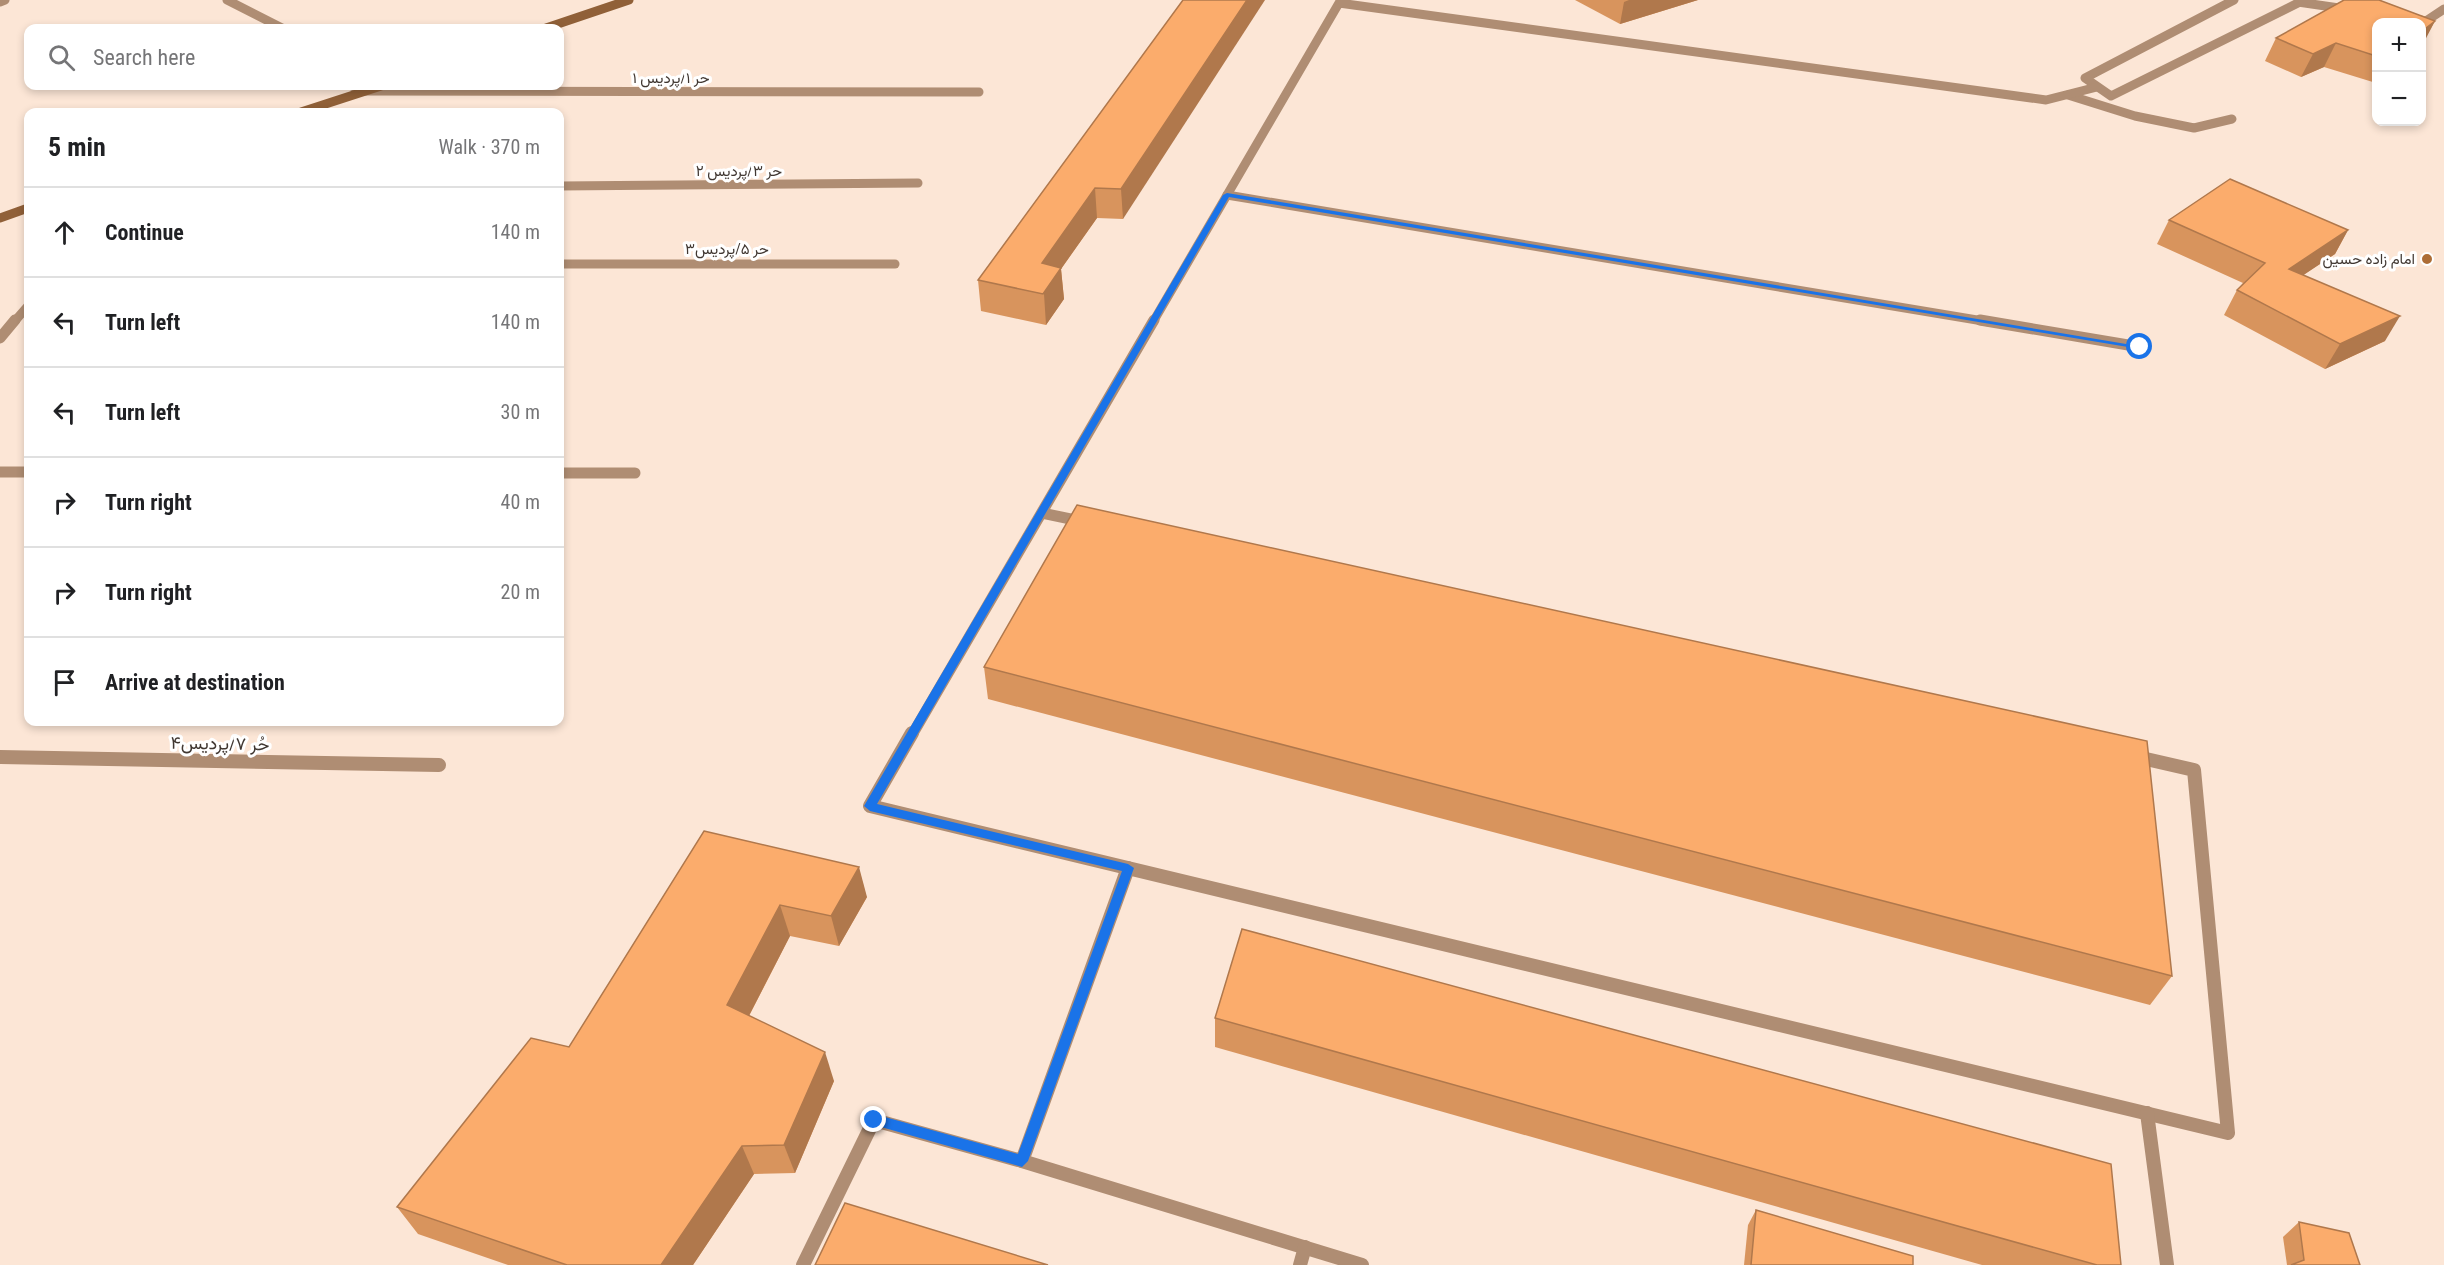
<!DOCTYPE html>
<html lang="en">
<head>
<meta charset="utf-8">
<style>
	:root { --surface:#fff; --page:#f6f6f6; --text:#202124; --muted:#757577; --line:#e0e0e0 }
	body { margin:0; font-family:"Roboto Condensed",Vazirmatn,sans-serif; background:var(--page); color:var(--text) }
	.controls { position:absolute; right:18px; top:18px; display:grid; overflow:hidden; border-radius:12px; box-shadow:0 3px 9px #0003 }
	.controls button { width:54px; height:54px; display:grid; place-items:center; padding:0; border:0; border-bottom:2px solid var(--line); background:var(--surface); color:var(--text); font:30px sans-serif }
	.stop { position:absolute; width:18px; height:18px; margin:-14px; border:4px solid #1a73e8; border-radius:50%; background:#fff }
	.stop.end { background:#1a73e8; border-color:#fff; box-shadow:0 2px 6px #0008 }
	.list { margin:0; padding:0; list-style:none }
	h2 { display:flex; justify-content:space-between; align-items:center; height:78px; margin:0; padding:0 24px; font-size:26px }
	h2 small { font-size:20px; font-weight:400; color:var(--muted) }
	.list li { display:grid; grid-template-columns:39px 1fr auto; gap:18px; align-items:center; box-sizing:border-box; height:90px; padding:0 24px; border-top:2px solid var(--line) }
	.list b { display:block; font-size:22px; white-space:nowrap }
	.list em { font-size:20px; font-style:normal; color:var(--muted) }
	.icon { flex:none; width:33px; height:33px; fill:none; stroke:currentColor; stroke-width:2; stroke-linecap:round; stroke-linejoin:round }
	.map { position:relative; flex:none; width:2444px; height:1265px; overflow:hidden }
	.search { position:absolute; background:var(--surface); box-shadow:0 3px 9px #0003; left:24px; top:24px; width:540px; height:66px; display:flex; align-items:center; gap:15px; box-sizing:border-box; padding:0 21px; border-radius:12px; color:var(--muted); font-size:22px }
	.panel { position:absolute; background:var(--surface); box-shadow:0 3px 9px #0003; left:24px; top:108px; width:540px; height:618px; border-radius:12px }
	.map>svg:first-child { display:block }
</style>
</head>
<body>
<div class="map">
<svg width="2444" height="1265" viewBox="0 0 2444 1265">
	<rect width="100%" height="100%" fill="#fce6d6"/>
	<g fill="none" stroke-linecap="round" stroke-linejoin="round">
		<g stroke="#af8d73" stroke-width="9">
			<polyline points="2234,0 2085,78 2111,96 2304,0"/>
			<polyline points="2298,2 2346,9"/>
			<polyline points="2414,19 2426,21 2444,9"/>
			<polyline points="2068,95 2135,116 2194,128 2232,119"/>
			<polyline points="1227,195 1989,322"/>
			<polyline points="1153,322 1339,3 2046,100 2097,87"/>
		</g>
		<g stroke="#af8d73" stroke-width="11">
			<polyline points="1980,320 2140,347"/>
			<polyline points="1042,513 1085,522"/>
			<polyline points="912,735 1154,320"/>
		</g>
		<g stroke="#af8d73" stroke-width="14">
			<polyline points="912,733 870,806 2228,1133 2194,770 2133,756"/>
			<polyline points="1128,868 1022,1161 1362,1265"/>
			<polyline points="2147,1113 2167,1265"/>
			<polyline points="803,1265 874,1120 1022,1161"/>
			<polyline points="1300,1265 1305,1247"/>
		</g>
		<g stroke="#af8d73" stroke-width="9">
			<polyline points="227,0 282,28"/>
			<polyline points="0,2 5,0"/>
			<polyline points="352,86 364,91 979,92"/>
			<polyline points="560,186 918,183"/>
			<polyline points="560,264 895,264"/>
			<polyline points="14,322 28,306"/>
		</g>
		<g stroke="#af8d73" stroke-width="11">
			<polyline points="0,338 15,320"/>
			<polyline points="0,472 28,472"/>
			<polyline points="560,473 635,473"/>
		</g>
		<polyline stroke="#af8d73" stroke-width="14" points="0,757 439,765"/>
		<g stroke="#906038" stroke-width="9">
			<polyline points="546,28 629,0"/>
			<polyline points="301,112 381,86"/>
			<polyline points="0,218 28,208"/>
		</g>
	</g>
	<g fill="#d8945d">
		<polygon points="1183,0 1123,219 1097,218 1061,269 1064,299 1046,325 981,311 978,280"/>
		<polygon points="1575,0 1698,0 1620,24"/>
		<polygon points="2344,0 2379,0 2435,21 2421,45 2421,22 2376,22 2376,83 2324,67 2301,77 2265,61 2276,38"/>
		<polygon points="2169,220 2348,230 2335,254 2303,275 2385,341 2325,369 2224,315 2237,290 2243,283 2157,244"/>
		<polygon points="984,667 2172,976 2150,1005 988,699"/>
		<polygon points="704,831 867,897 839,946 790,936 749,1016 834,1081 795,1173 754,1174 693,1265 508,1265 418,1234 397,1207 569,1047"/>
		<polygon points="1215,1018 2121,1265 1982,1265 1215,1047"/>
		<polygon points="1756,1210 1913,1265 1744,1265 1748,1225"/>
		<polygon points="2299,1222 2360,1265 2287,1265 2283,1237"/>
	</g>
	<g fill="#b0784c">
		<polygon points="1247,0 1265,0 1123,219 1121,189"/>
		<polygon points="1629,0 1698,0 1620,24 1624,2"/>
		<polygon points="2435,21 2423,44 2421,45 2421,32"/>
		<polygon points="2336,43 2324,67 2301,77 2313,54"/>
		<polygon points="1095,188 1097,218 1061,269 1064,299 1046,325 1042,263"/>
		<polygon points="2348,230 2335,254 2275,294 2289,269"/>
		<polygon points="2400,316 2385,341 2325,369 2340,344"/>
		<polygon points="859,867 867,897 839,946 831,916"/>
		<polygon points="780,905 790,936 739,1035 727,1005"/>
		<polygon points="825,1052 834,1081 795,1173 784,1145"/>
		<polygon points="742,1146 754,1174 693,1265 661,1265"/>
	</g>
	<g fill="#fbac6c" stroke="#b0784c" stroke-width="1.5">
		<polygon points="1183,0 1247,0 1121,189 1095,188 1042,263 1061,268 1043,294 978,280"/>
		<polygon points="2344,0 2379,0 2435,21 2421,32 2421,22 2376,22 2376,56 2336,43 2313,54 2276,38"/>
		<polygon points="2230,179 2348,230 2289,269 2400,316 2340,344 2237,290 2265,263 2169,220"/>
		<polygon points="1077,505 2147,741 2172,976 984,667"/>
		<polygon points="704,831 859,867 831,916 780,905 727,1005 825,1052 784,1145 742,1146 661,1265 567,1265 397,1207 531,1038 569,1047"/>
		<polygon points="1242,929 2111,1164 2121,1265 2097,1265 1215,1018"/>
		<polygon points="845,1203 1048,1265 815,1265"/>
		<polygon points="1756,1210 1913,1256 1913,1265 1751,1265"/>
		<polygon points="2299,1222 2349,1233 2360,1265 2291,1265 2304,1260"/>
	</g>
	<polygon fill="#1a73e8" points="1227,193 2144,347 2140,349 1229,197 877,804 1128,864 1134,868 1028,1161 1022,1167 874,1125 868,1120 874,1114 1018,1154 1122,871 870,811 864,806 1223,195"/>
	<circle fill="#ad6d36" stroke="#fff" stroke-width="2" cx="2427" cy="259" r="6"/>
	<g text-anchor="middle" dominant-baseline="central" stroke-width="6" stroke-linejoin="round" paint-order="stroke">
		<g font-size="15" fill="#403731" stroke="#fff">
			<text x="671" y="78">حر ۱/پردیس ۱</text>
			<text x="739" y="171">حر ۳/پردیس ۲</text>
			<text x="727" y="249">حر ۵/پردیس۳</text>
		</g>
		<g font-size="15" fill="#403731" stroke="#fff" text-anchor="end">
			<text x="2415" y="259">امام زاده حسین</text>
		</g>
		<g font-size="18" fill="#403731" stroke="#fff">
			<text transform="translate(220 743) rotate(1)">حُر ۷/پردیس۴</text>
		</g>
	</g>
</svg>
<div class="controls">
<button>+</button>
<button>−</button>
</div>
<div class="stop" style="left:2140px;top:347px"></div>
<div class="stop end" style="left:874px;top:1120px"></div>
<div class="search"><svg class="icon" aria-label="search" viewBox="0 0 24 24"><circle cx="10" cy="10" r="6"/><path d="M15 15l6 6"/></svg>Search here</div>
<section class="panel">
<h2>5 min<small>Walk · 370 m</small></h2>
<ul class="list">
<li><svg class="icon" aria-label="ahead" viewBox="0 0 24 24"><path d="M12 20V5M6 11l6-6 6 6"/></svg><div><b>Continue</b></div><em>140 m</em></li>
<li><svg class="icon" aria-label="left" viewBox="0 0 24 24"><path d="M17 20v-9H6M10 6l-5 5 5 5"/></svg><div><b>Turn left</b></div><em>140 m</em></li>
<li><svg class="icon" aria-label="left" viewBox="0 0 24 24"><path d="M17 20v-9H6M10 6l-5 5 5 5"/></svg><div><b>Turn left</b></div><em>30 m</em></li>
<li><svg class="icon" aria-label="right" viewBox="0 0 24 24"><path d="M7 20v-9h11M14 6l5 5-5 5"/></svg><div><b>Turn right</b></div><em>40 m</em></li>
<li><svg class="icon" aria-label="right" viewBox="0 0 24 24"><path d="M7 20v-9h11M14 6l5 5-5 5"/></svg><div><b>Turn right</b></div><em>20 m</em></li>
<li><svg class="icon" aria-label="arrive" viewBox="0 0 24 24"><path d="M6 21V4h12l-3 4 3 4H6"/></svg><div><b>Arrive at destination</b></div></li>
</ul>
</section>
</div>
</body>
</html>
